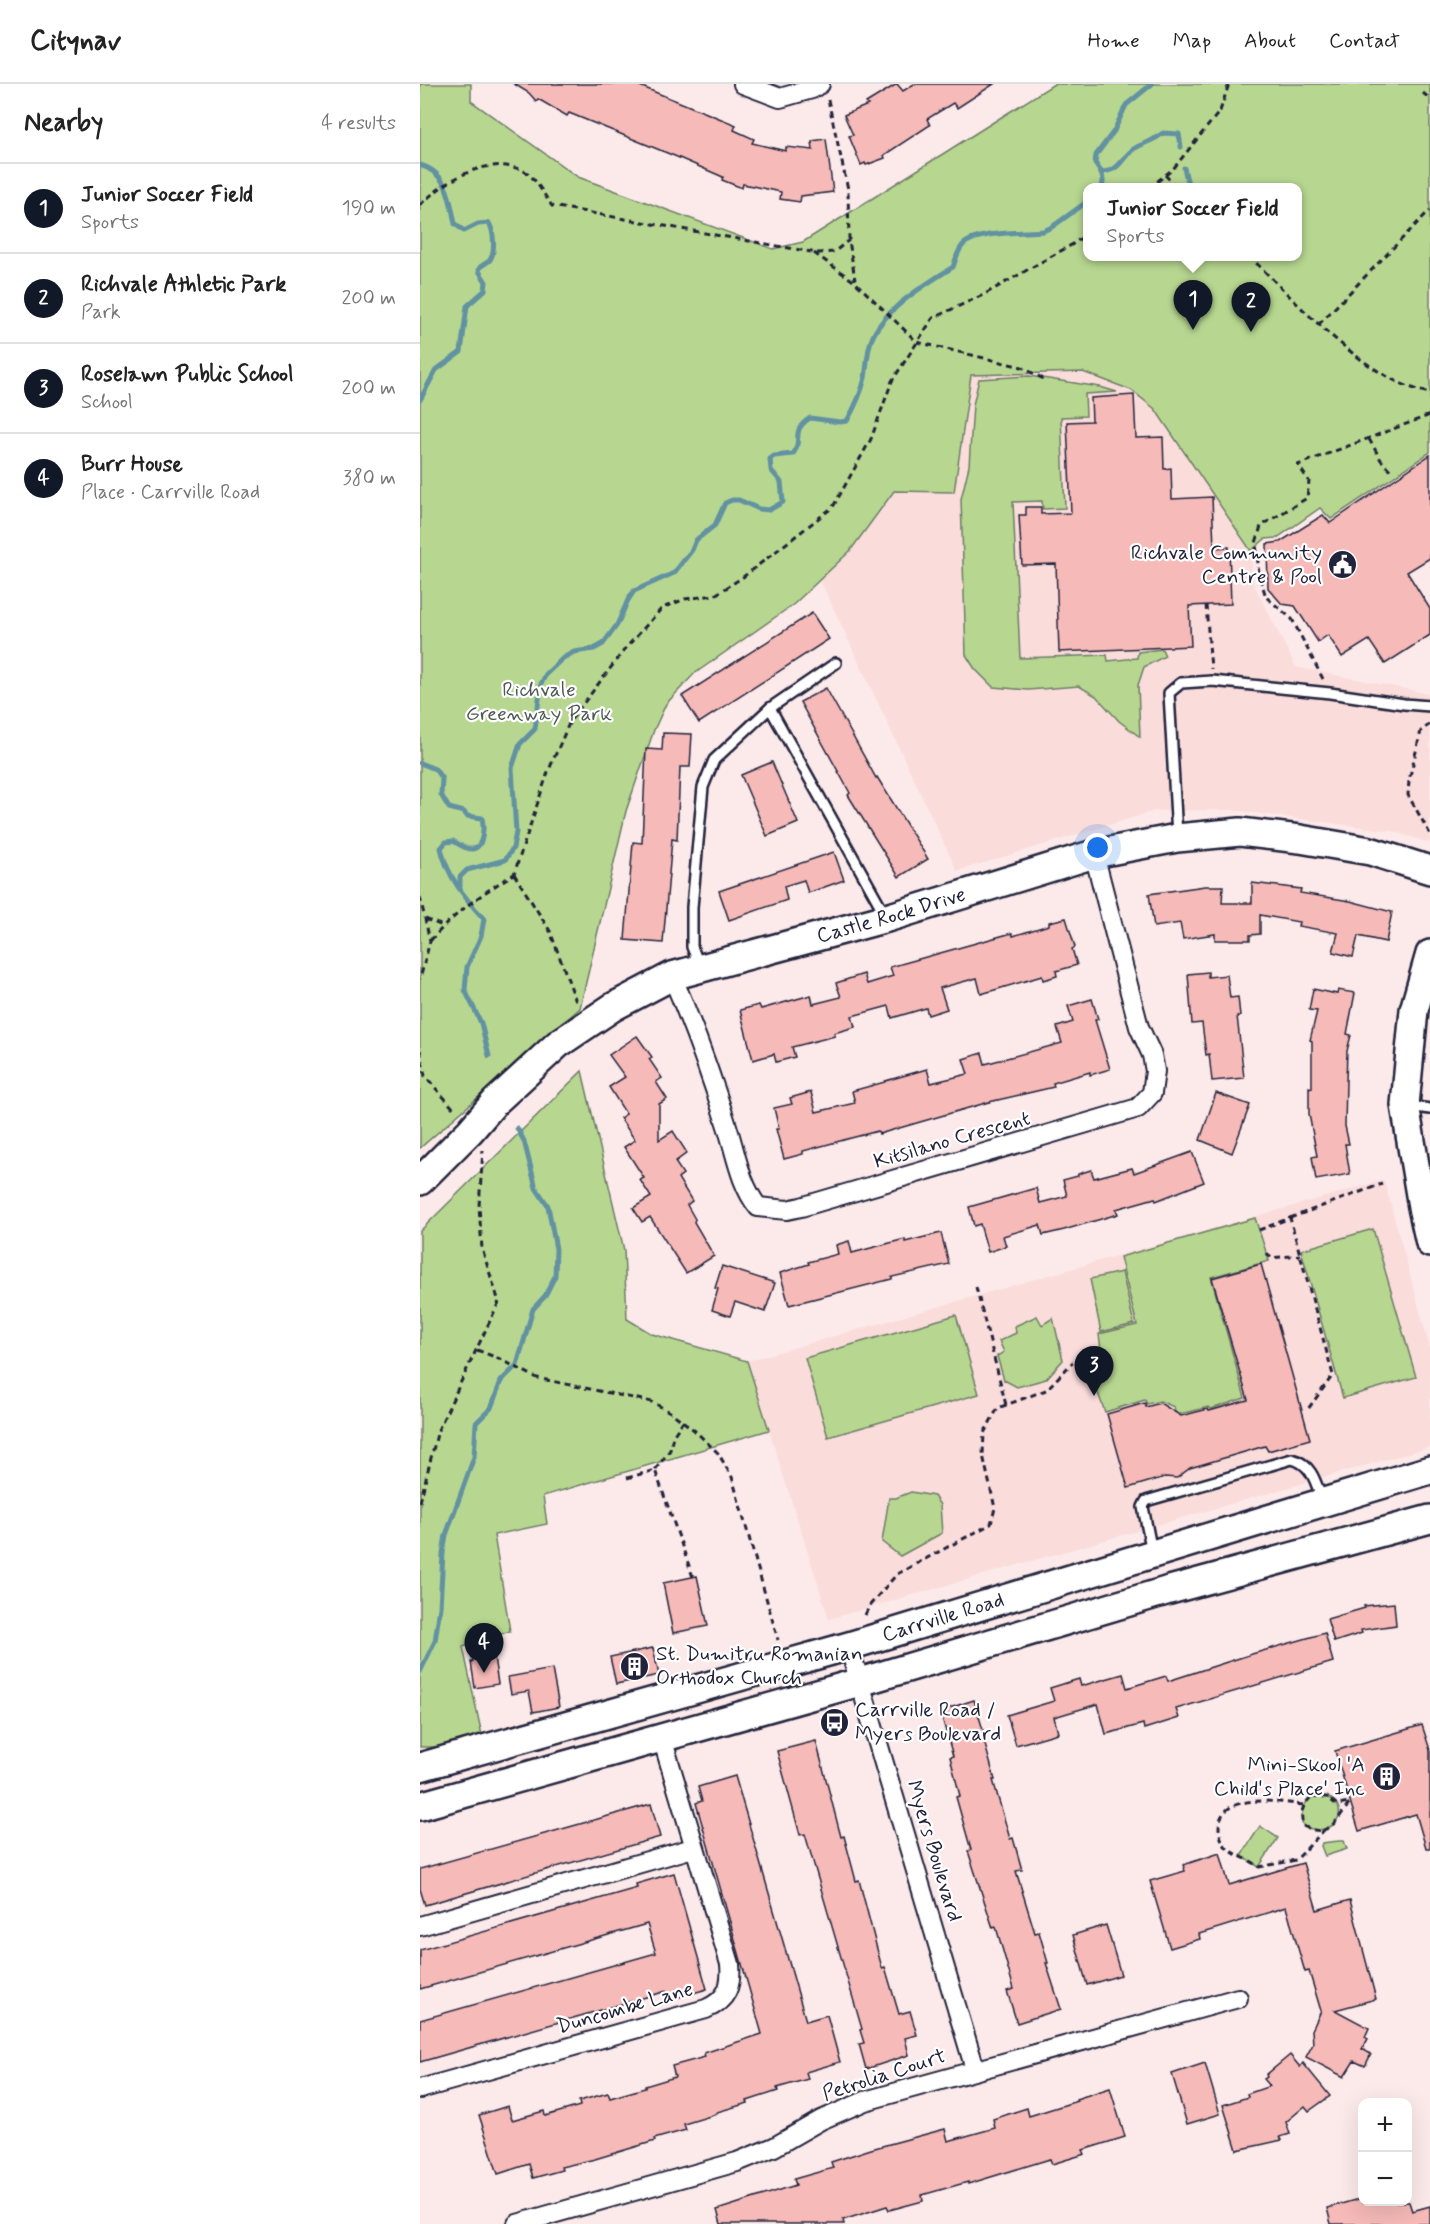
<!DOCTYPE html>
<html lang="en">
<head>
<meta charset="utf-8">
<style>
	:root { --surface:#fff; --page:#f2f2f2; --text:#222; --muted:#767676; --line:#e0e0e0; --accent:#111827 }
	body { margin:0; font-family:Mynerve,sans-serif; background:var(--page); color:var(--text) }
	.controls { position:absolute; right:18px; bottom:18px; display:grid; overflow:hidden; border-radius:12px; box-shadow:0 6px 24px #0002 }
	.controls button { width:54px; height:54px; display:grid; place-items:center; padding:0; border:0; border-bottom:2px solid var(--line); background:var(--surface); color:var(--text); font:30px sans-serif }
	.you { position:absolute; left:678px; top:764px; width:21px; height:21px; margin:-15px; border:4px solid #fff; border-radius:50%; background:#1a73e8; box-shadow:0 0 0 9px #1a73e833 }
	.badge { display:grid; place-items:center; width:39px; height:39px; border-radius:50%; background:var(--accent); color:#fff; font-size:20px; font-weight:700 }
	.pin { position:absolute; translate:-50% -50px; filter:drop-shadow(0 2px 3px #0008) }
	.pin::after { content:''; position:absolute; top:32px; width:21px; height:18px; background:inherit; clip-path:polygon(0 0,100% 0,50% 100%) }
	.popup { position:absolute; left:663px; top:99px; width:219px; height:78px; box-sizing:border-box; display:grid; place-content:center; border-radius:12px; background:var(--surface); filter:drop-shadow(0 2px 4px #0005); font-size:20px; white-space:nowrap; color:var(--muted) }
	.popup b { font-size:22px; color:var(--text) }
	.popup::after { content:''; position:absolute; left:50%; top:100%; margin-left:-12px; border:12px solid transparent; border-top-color:var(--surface) }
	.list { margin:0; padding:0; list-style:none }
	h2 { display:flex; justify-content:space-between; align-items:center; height:78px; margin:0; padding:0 24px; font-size:26px }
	h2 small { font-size:20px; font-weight:400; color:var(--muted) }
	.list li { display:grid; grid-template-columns:39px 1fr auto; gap:18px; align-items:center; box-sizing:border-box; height:90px; padding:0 24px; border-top:2px solid var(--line) }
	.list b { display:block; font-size:22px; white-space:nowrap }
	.list p { margin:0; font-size:20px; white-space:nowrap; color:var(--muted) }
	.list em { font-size:20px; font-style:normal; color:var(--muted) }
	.map { position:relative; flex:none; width:1010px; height:2140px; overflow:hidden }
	header { display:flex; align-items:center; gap:36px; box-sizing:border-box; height:84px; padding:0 30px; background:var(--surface); border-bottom:2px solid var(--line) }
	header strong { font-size:28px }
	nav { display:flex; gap:33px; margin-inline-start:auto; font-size:21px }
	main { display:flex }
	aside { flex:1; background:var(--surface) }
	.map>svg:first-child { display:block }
</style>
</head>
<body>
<header>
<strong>Citynav</strong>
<nav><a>Home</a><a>Map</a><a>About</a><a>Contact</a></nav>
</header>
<main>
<aside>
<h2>Nearby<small>4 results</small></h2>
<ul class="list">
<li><span class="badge">1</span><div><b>Junior Soccer Field</b><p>Sports</p></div><em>190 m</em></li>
<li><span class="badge">2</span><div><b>Richvale Athletic Park</b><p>Park</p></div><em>200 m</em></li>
<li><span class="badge">3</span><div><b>Roselawn Public School</b><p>School</p></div><em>200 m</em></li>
<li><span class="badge">4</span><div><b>Burr House</b><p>Place · Carrville Road</p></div><em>380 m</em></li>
</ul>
</aside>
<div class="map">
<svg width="1010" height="2140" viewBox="0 0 1010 2140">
	<rect width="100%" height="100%" fill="#fceaea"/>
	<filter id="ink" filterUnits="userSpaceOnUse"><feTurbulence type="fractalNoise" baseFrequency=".0167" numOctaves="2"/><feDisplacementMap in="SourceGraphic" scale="12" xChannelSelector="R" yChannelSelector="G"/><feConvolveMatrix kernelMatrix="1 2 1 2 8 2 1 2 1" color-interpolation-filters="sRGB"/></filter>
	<g filter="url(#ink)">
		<g fill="#fadcdb">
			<polygon points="663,288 711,306 735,325 831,467 833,499 876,583 1010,610 1010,759 972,747 811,726 735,727 537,787 400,496 430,467 474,407 534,407 551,291"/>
			<polygon points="964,1096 1010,1264 1010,1363 409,1535 327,1277"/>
		</g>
		<g fill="#b7d790" stroke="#6c7c66" stroke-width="1.5" fill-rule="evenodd">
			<path d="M0,0H51V17L158,93L353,165L383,158L634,0H1010V368L911,435L900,424L857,454L845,455L831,467L735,325L711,306L663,288L551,291L534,408L474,407L430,467L374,520L274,590L246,620L234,646L206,727L160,924L0,1064ZM668,104H878V172H668Z"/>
			<polygon points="609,292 680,303 697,308 665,310 666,332 641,333 645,424 623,425 622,417 593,418 600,574 687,571 688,577 717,574 718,568 742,565 745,572 724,583 718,601 720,653 699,637 676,612 659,602 608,606 573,603 555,585 546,571 541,415 549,382 553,321 559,295"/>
			<polygon points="162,987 204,1166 207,1235 232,1250 327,1277 349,1346 123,1412 127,1440 74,1451 90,1547 43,1563 62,1651 31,1663 0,1663 0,1147"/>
			<polygon points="835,1134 849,1177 791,1193 825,1314 791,1325 788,1323 756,1331 754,1323 740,1317 727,1320 725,1316 685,1328 672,1293 684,1289 679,1250 717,1241 700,1173"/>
			<polygon points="953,1145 996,1293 923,1314 881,1166"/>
			<polygon points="702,1188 714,1240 681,1248 670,1195"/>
			<polygon points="536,1231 559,1310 408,1353 385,1274"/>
			<polygon points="617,1232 622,1241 633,1234 643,1276 626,1295 597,1303 584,1296 577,1272 584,1268 579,1257 596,1249 595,1242"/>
			<polygon points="491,1408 514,1412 520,1421 522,1449 480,1472 462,1458 469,1414 476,1414"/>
			<path d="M892,1712C896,1712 903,1712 907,1713C932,1722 916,1757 883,1742C880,1728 882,1722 892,1712Z"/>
			<polygon points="840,1742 858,1754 839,1783 821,1772"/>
			<polygon points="919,1757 924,1757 927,1765 905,1772 901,1762 902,1759"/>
		</g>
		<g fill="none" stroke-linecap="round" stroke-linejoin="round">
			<g stroke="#6292a1" stroke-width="5">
				<path d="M0,81C28,89 30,115 35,140L44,147L58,140L69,139C74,147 76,170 69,177C66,179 63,181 60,183L59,187L66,198L65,206L47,222L41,268L16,286L0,316"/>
				<polyline points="764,84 769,104"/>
				<path d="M681,88C703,87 701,71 717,63C726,58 735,56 743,49L759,50L761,63"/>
				<path d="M682,104C685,93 681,87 675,79L676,71L694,47L706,21L732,0"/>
				<path d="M0,679L15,685L22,695L21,711L29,724L44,728L47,732L62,734C64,743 64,764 52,765C46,766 38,759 33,757L26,758L21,764C27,792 45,814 64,835L61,852L47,883L45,906L61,939L69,972"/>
				<path d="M40,803V793L47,786L85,776L93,764L96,748L92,684L100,660L115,645L121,600L126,590L143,574L154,568L174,565L183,560L197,541L208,516L214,507L254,489L272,466L276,456L295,441L305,419L312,416H319L339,425L349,426L363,418L361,398L351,386L350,375L354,372L373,370C384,355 369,348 390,334L420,338L427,337C435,323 441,310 445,294C447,282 447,268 451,257C462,226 506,200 533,183C536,175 537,168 543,161C557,147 603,149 623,147L632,143L668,117"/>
				<polyline points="0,1588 15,1557 20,1523 23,1469 26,1451 54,1373 56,1339 71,1324 81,1297 97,1281 113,1225 125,1212 135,1192 136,1165 128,1122 116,1104 104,1057 97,1044"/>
			</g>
		</g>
		<g fill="#f6bab8" stroke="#22223b" stroke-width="1.5">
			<polygon points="94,0 215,0 316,41 314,46 334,55 332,59 366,67 366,63 393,66 392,57 406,55 413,108 381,112 380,118 360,115 361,108 323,100 322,104 302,96 303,93 257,73 149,29 147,32 118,15 116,17 109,9"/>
			<polygon points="477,0 483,7 494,0 574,0 537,24 533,19 507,35 510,41 464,71 465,74 446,81 445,79 441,81 429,52 433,51 424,31 448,21 446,19"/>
			<polygon points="714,311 716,354 743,353 744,385 751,384 752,415 792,413 794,464 809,463 811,520 769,522 771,562 639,568 636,480 602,481 599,431 606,431 606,423 621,423 621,430 651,429 647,338 672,337 671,314"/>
			<polygon points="1010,371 1010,474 987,488 1010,525 1010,551 965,580 949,556 922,573 908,551 898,558 875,522 862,520 848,504 847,460 860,458 903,431 910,439"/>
			<polygon points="392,529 409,555 279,639 262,612"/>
			<polygon points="406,604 456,694 457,693 508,775 479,793 428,711 430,709 380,618"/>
			<polygon points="243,649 272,650 270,683 260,683 257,756 252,755 243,859 205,856 213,758 222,759 226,665 242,666"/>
			<polygon points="352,678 378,739 347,752 321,691"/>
			<polygon points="414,768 424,796 388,809 384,796 364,802 367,816 309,836 299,807"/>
			<polygon points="832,799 881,805 880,809 930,817 972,828 966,858 938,852 933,873 913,868 918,849 878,842 879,838 840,831 840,850 830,851 830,856 795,856 795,850 763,855 760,839 734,843 729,810 785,802 803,802 802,819 832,819"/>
			<polygon points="646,834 655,863 652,865 657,881 636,887 637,892 623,896 622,892 561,910 557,894 520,904 527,925 508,931 506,924 472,934 469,922 432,932 435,943 414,949 415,952 372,963 375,973 356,978 354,970 333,976 320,926 339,921 341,925 391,911 393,920 421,913 416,899 444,890 447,900 473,892 470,883 592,849 593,852 629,841 629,838"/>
			<polygon points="788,888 788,893 807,891 810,914 818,913 820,932 817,932 824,994 792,997 789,970 786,971 782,939 772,940 768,890"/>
			<polygon points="893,905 917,910 918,906 935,909 927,950 931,951 927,967 926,997 925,1042 929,1060 925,1060 930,1090 896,1096 892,1073 897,1072 889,1030 889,1003 892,1004 892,957 890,956 897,927 889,926"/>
			<polygon points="672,915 678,935 675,936 690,985 670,991 670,988 633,999 634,1003 569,1018 476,1045 459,1050 458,1047 431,1054 383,1067 383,1070 364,1075 356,1045 359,1045 354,1024 372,1020 370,1014 391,1008 396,1028 435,1019 432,1007 465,998 465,997 507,985 511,999 548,990 543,975 562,969 565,980 642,959 637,943 653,938 648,922"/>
			<polygon points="217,952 232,973 229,975 242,994 236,998 247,1015 239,1020 239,1056 253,1047 267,1069 255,1078 263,1090 258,1094 272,1117 267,1121 275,1135 274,1138 294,1172 266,1189 230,1133 222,1138 213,1124 231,1113 220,1096 224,1094 204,1063 215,1056 200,1034 206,1030 189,1003 205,993 189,971"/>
			<polygon points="796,1009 830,1021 812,1069 780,1056"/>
			<polygon points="772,1068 784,1098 736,1117 735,1114 696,1125 698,1130 644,1146 623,1151 620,1141 583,1152 586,1162 568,1168 560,1140 554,1142 549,1123 616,1104 620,1119 647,1112 643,1096 658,1092 658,1090 671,1086 674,1094 712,1084 714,1089"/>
			<polygon points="521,1149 529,1180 472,1193 472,1195 369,1221 360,1189 389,1180 388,1178 418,1170 416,1161 429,1157 432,1169 485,1155 485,1158"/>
			<polygon points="841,1180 890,1355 848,1367 845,1362 770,1384 757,1394 745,1393 708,1404 687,1330 725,1319 726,1323 740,1319 761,1332 788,1325 789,1327 828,1316 792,1194"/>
			<polygon points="302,1182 355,1199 345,1228 315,1218 310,1232 292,1226 298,1205 295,1204"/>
			<polygon points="277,1492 288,1542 253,1549 243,1499"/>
			<polygon points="974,1519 976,1541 941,1546 942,1549 914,1558 907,1535 945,1524 944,1522"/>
			<polygon points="905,1549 913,1578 756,1625 759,1634 724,1645 723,1640 686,1650 678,1620 634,1633 638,1649 596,1661 587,1631 634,1617 630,1604 659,1595 661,1602 703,1590 707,1604 746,1592 748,1597 832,1570"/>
			<polygon points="233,1564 239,1591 196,1600 190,1573"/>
			<polygon points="68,1566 69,1574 74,1573 78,1600 55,1604 51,1578 53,1578 51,1569"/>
			<polygon points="132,1585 139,1623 113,1628 109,1607 91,1610 88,1593"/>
			<polygon points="554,1616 564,1649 562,1650 575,1696 573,1696 590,1755 593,1754 602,1786 596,1787 615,1849 619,1848 628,1879 626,1879 641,1925 597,1939 587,1907 594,1905 576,1843 573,1844 548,1767 551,1766 536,1713 540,1712 530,1673 533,1672 520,1627"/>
			<polygon points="1002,1641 1010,1666 1010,1764 1006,1764 996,1730 939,1747 915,1667"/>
			<polygon points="396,1657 421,1753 424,1752 436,1797 439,1796 462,1884 465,1883 479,1930 490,1927 497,1951 485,1954 489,1971 446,1985 439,1960 444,1959 440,1946 442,1945 385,1750 380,1751 357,1667"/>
			<polygon points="315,1692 386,1937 407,1931 420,1978 386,1988 388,1995 357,2004 358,2007 327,2017 328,2019 297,2028 297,2030 264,2040 266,2046 234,2055 235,2057 175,2075 141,2083 142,2086 113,2094 109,2080 78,2090 59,2031 88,2022 92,2036 124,2027 125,2032 160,2022 159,2017 188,2009 190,2014 225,2004 225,2002 255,1993 252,1982 285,1973 284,1969 342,1950 276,1719 282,1717 278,1703"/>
			<polygon points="231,1720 240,1753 5,1821 0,1805 0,1785"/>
			<polygon points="800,1769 809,1801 883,1779 897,1826 930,1816 956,1915 915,1926 949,1944 945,1953 948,1955 942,1965 951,1970 945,1982 934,1977 924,1993 886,1973 893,1960 892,1946 901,1927 889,1887 885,1888 866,1823 779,1850 780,1855 750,1864 730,1797 765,1787 763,1781"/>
			<polygon points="254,1789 287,1905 249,1916 247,1907 0,1978 0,1936 236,1869 227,1840 0,1905 0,1866 217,1804 216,1800"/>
			<polygon points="686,1841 701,1891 667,1901 653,1851"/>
			<polygon points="870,1971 880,1983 883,1979 910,2012 889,2027 885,2022 866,2038 870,2050 860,2053 862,2056 817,2066 803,2021 828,2013 827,2010 850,2002 844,1995 847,1993 846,1991"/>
			<polygon points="785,1979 800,2030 767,2040 752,1990"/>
			<polygon points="690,2004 705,2053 663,2066 665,2070 632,2080 630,2075 548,2100 548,2098 502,2111 503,2117 469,2126 467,2122 423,2136 424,2140 301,2140 297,2126 376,2101 374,2095 413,2084 411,2078 451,2065 525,2045 528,2057 575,2044 573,2035 607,2024 609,2032 657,2017 656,2015"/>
			<polygon points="942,2114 942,2118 989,2118 992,2127 1010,2122 1010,2140 911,2140 907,2124"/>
		</g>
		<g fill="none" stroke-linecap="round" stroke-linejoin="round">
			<defs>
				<g id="lane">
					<polyline points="350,624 416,579"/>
					<polyline points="757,752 749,609 761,599 792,597 910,609 984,620 1010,622"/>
					<polyline points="280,883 272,863 272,823 283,703 294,676 350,624 466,832"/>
					<polyline points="989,1022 1010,1025"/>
					<path d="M732,1468L723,1423L726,1417L872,1375C892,1380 896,1399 902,1416"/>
				</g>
				<g id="street">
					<polyline points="323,0 360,14 392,5 400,0"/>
					<path d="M252,892C273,941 291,991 307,1042C316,1070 320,1100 338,1123L367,1126L381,1123L718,1024L732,1009L735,987L732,971L719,943L674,770"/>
					<polyline points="429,1562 555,1985"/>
					<polyline points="0,1842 273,1764"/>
					<path d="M0,2005L286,1925C307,1916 312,1902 310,1880L242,1654"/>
					<polyline points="97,2140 317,2078 354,2063 401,2036 445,2017 818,1914"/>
				</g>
				<g id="secondary">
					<polyline points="1010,870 994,926 985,1021 1002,1123 1010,1159"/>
					<path id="s1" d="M0,1097L50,1047L75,1018L138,960L193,923L252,892L467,834L674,770L757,754L820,748L880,755L950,767L1010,786"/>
					<path id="s2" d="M0,1683L429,1562L1010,1386"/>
					<polyline points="0,1722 440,1598 746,1507 1010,1435"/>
				</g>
			</defs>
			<use href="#lane" stroke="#22223b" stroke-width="14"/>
			<use href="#street" stroke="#22223b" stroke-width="22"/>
			<use href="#secondary" stroke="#22223b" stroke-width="32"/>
			<g stroke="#22223b" stroke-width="3" stroke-dasharray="6 4.5" stroke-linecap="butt">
				<polyline points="1003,9 1010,15"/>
				<polyline points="408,16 428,105 429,156 435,196"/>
				<polyline points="745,91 758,104"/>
				<polyline points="729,104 753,85 800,27 809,0"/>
				<path d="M0,121C26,96 69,69 106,88C114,92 126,114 132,122L397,169L414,168L429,156"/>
				<polyline points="394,169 435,198 497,258 602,283 627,297"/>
				<path d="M829,172C877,218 944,296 1010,309"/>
				<polyline points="899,240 1010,126"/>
				<polyline points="949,355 961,376 972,388"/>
				<polyline points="786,521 791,585"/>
				<polyline points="903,595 872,535 846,513 839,490 836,459 841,442 887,414 889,397 878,381 1010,331"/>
				<polyline points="1010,640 1001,647 989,696 988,711 1010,750"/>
				<polyline points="94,790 130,847 157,920"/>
				<polyline points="0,813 10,857 0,895"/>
				<polyline points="5,835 23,842"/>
				<path d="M10,857C35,829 62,809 94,790L128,688L150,637L205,565L242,524L265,515L295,511L323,493L413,423L451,355L472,297L513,234L565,210L653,160L668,149"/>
				<polyline points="0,966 5,992 35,1026"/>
				<polyline points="870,1134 962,1100"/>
				<polyline points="839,1146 870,1134 913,1291 888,1325"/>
				<polyline points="847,1169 851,1174 880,1171"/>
				<polyline points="556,1203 586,1321"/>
				<polyline points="57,1266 80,1275 117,1294 232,1318 252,1329 274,1346 298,1369 312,1393 358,1556"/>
				<polyline points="235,1386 250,1366 253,1352 263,1337"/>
				<polyline points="207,1394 235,1386 273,1493"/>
				<polyline points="0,1418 18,1346 79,1218 62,1165 59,1122 63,1066"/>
				<polyline points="445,1531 450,1521 477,1490 571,1440 575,1424 563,1371 564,1349 578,1324 626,1306 653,1278"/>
				<path d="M892,1712L907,1713L917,1721L930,1719C915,1737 910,1755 883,1742C880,1728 882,1722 892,1712Z"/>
				<path d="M883,1721C861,1718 800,1707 799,1743C799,1750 802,1759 807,1764C816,1773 830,1774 839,1783L876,1776L904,1746"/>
			</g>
			<use href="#lane" stroke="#fff" stroke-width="9"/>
			<use href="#street" stroke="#fff" stroke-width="18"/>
			<use href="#secondary" stroke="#fff" stroke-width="27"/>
		</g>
	</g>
	<defs>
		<symbol id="civic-disc" viewBox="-11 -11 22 22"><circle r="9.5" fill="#22223b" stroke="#fff"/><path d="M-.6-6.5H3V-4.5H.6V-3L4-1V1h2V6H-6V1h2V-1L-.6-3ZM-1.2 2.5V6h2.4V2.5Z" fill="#fff"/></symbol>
		<symbol id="building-disc" viewBox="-11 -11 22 22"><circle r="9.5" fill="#22223b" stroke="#fff"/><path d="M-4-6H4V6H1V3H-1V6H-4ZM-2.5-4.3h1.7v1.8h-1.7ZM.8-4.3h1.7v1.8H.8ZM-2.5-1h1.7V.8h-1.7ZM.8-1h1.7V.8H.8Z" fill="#fff"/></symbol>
		<symbol id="bus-disc" viewBox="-11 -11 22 22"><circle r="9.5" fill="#22223b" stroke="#fff"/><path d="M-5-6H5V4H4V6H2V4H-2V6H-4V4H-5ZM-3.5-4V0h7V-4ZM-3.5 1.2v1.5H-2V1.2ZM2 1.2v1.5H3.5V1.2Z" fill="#fff"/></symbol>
	</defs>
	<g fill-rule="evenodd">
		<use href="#civic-disc" x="906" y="464" width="33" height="33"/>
		<use href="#building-disc" x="198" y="1566" width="33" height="33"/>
		<use href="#bus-disc" x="398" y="1622" width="33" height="33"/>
		<use href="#building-disc" x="950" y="1676" width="33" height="33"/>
	</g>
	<g text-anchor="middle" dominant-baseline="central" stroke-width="4.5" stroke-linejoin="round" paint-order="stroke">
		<g font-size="21" fill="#22223b" stroke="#fff" text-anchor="end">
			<text x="902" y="469">Richvale Community<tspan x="902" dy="24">Centre &amp; Pool</tspan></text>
			<text x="236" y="1570" text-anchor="start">St. Dumitru Romanian<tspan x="236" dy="24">Orthodox Church</tspan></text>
			<text x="435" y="1626" text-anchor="start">Carrville Road /<tspan x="435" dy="24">Myers Boulevard</tspan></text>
			<text x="945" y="1681">Mini-Skool 'A<tspan x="945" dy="24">Child's Place' Inc</tspan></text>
		</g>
		<g font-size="21" fill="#4f5854" stroke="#fff">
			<text x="119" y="606">Richvale<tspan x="119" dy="24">Greenway Park</tspan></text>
		</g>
		<g font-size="21" fill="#22223b" stroke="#fff">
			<text stroke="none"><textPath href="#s1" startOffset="555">Castle Rock Drive</textPath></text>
			<text transform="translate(532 1056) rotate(-16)">Kitsilano Crescent</text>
			<text stroke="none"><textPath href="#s2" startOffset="544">Carrville Road</textPath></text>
			<text transform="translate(514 1767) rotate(73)">Myers Boulevard</text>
			<text transform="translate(205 1924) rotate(-16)">Duncombe Lane</text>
			<text transform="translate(464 1991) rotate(-18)">Petrolia Court</text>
		</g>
	</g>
</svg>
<div class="controls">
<button>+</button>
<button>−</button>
</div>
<div class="you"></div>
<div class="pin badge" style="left:773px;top:246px">1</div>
<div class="popup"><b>Junior Soccer Field</b>Sports</div>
<div class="pin badge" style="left:831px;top:248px">2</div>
<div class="pin badge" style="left:674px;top:1312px">3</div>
<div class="pin badge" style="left:64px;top:1589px">4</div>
</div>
</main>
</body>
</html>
